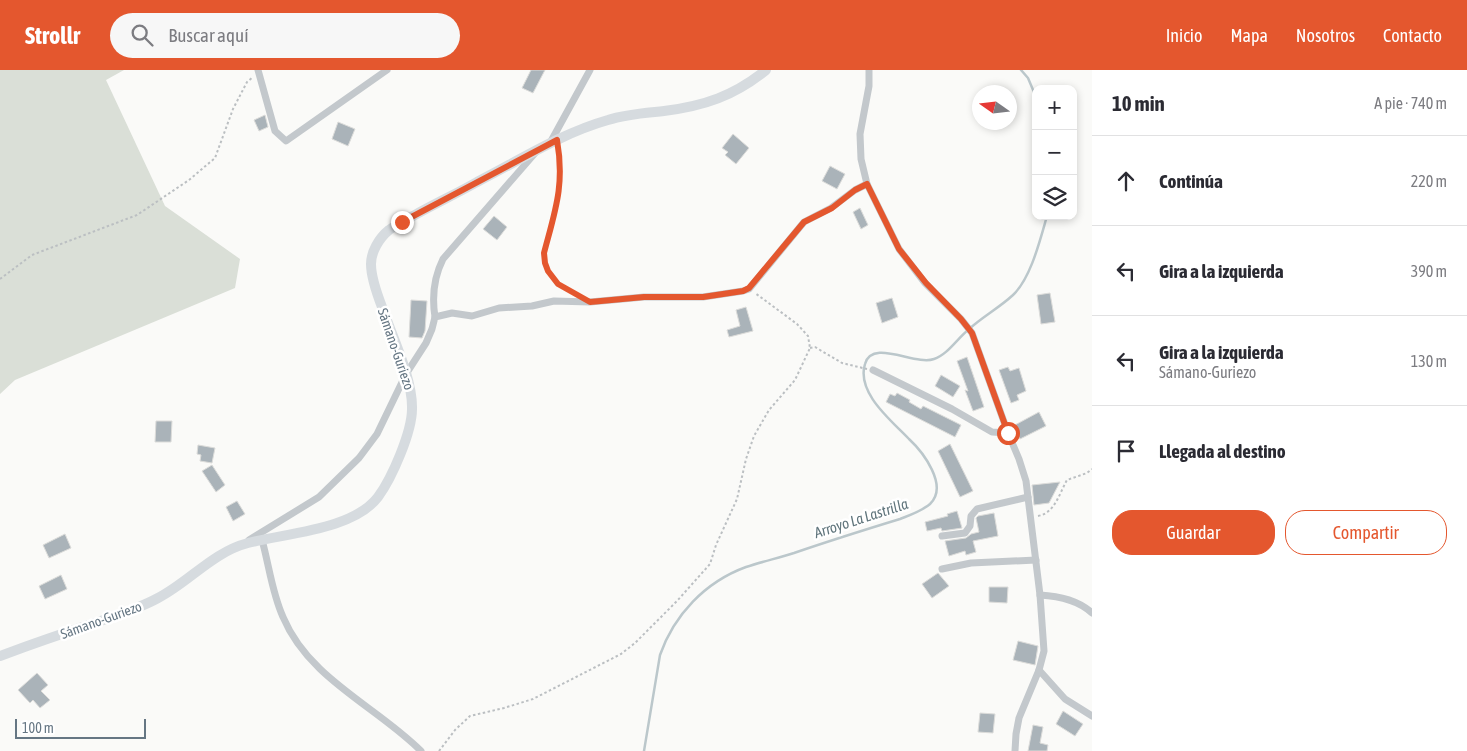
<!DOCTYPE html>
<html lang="es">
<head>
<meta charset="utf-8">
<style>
	:root { --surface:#fff; --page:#f7f7f7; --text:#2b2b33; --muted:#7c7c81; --line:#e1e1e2; --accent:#e4572e }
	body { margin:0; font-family:"Asap Condensed",sans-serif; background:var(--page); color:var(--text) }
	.controls { position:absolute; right:15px; top:15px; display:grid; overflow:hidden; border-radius:10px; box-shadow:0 2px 8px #0003 }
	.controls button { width:45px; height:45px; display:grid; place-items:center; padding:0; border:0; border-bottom:1px solid var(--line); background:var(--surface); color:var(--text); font:25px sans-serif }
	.compass { position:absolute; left:972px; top:15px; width:45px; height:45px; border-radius:50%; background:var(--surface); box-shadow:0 2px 8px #0003; rotate:284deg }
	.scale { position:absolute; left:15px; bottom:12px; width:131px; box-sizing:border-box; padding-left:5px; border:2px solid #657683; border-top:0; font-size:14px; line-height:18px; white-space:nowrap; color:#657683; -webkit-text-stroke:4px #fff; paint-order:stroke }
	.stop { position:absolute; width:15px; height:15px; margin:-11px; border:4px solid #e4572e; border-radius:50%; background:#fff }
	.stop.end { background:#e4572e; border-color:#fff; box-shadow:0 1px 5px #0008 }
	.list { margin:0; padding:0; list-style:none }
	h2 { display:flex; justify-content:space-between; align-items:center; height:65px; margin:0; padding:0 20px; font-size:21px }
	h2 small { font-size:16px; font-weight:400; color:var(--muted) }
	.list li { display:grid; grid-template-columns:32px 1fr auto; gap:15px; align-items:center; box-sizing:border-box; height:90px; padding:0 20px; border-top:1px solid var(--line) }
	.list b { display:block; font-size:19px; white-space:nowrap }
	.list p { margin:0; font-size:16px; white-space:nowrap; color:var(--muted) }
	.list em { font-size:16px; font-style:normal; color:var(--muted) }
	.actions { display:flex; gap:10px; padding:15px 20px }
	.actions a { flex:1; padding:11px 0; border:1px solid var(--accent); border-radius:20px; text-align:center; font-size:18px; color:var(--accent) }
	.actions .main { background:var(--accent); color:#fff }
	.icon { flex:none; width:28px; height:28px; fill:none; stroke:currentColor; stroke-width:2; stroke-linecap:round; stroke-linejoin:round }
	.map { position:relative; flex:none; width:1092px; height:681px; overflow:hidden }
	header { display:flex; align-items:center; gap:30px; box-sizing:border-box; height:70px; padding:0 25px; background:var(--accent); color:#fff }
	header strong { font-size:24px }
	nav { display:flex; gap:28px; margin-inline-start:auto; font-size:18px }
	.search { width:350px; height:45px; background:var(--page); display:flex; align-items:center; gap:12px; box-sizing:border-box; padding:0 18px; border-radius:28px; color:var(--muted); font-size:19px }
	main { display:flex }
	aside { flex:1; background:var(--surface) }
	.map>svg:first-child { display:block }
</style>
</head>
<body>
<header>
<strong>Strollr</strong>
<div class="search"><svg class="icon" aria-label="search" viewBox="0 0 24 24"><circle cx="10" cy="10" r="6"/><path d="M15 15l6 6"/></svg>Buscar aquí</div>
<nav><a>Inicio</a><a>Mapa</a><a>Nosotros</a><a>Contacto</a></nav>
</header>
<main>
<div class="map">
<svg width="1092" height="681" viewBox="0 0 1092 681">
	<rect width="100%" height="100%" fill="#fafaf8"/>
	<polygon fill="#dadfd7" points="0,0 124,0 106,10 165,136 240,189 235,218 15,310 0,324"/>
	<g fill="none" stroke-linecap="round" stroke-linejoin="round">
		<g stroke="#bbc7cb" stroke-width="2.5">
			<polyline points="1021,0 1028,8 1036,27"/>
			<path d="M644,681L660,585C674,545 705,512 746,497C761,492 778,488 794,483C829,471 864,460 900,449C910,445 922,441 930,434C949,416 923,382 909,369C892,351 856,323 865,294C872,268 915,296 934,289C947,285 957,269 968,260C982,247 999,238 1013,225C1031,208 1040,170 1047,146"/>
		</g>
	</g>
	<g fill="#aab3b9" stroke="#dcdcda">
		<polygon points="531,0 545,0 533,23 522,18"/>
		<polygon points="265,45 268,57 259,61 254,50"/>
		<polygon points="338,52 355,59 348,76 332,69"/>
		<polygon points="733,64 749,78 736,94 725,85 728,82 722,78"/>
		<polygon points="830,96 845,104 837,119 822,111"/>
		<polygon points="860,138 868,155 861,159 853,142"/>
		<polygon points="494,146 507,157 497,170 483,159"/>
		<polygon points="1050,223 1055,252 1041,254 1037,225"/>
		<polygon points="892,228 898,247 882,253 876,233"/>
		<polygon points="411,230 427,231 425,261 422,268 409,267"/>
		<polygon points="746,237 753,261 729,267 727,260 740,256 736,240"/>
		<polygon points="967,287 984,337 973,341 965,320 968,321 957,291"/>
		<polygon points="1008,297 1010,301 1019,298 1026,321 1017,325 1019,330 1011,333 999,300"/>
		<polygon points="941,305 960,316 953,327 935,316"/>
		<polygon points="897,323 910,330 909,332 921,339 923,336 961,355 955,367 886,332 890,324 895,326"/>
		<polygon points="1039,342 1046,356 1020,369 1013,356"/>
		<polygon points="156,351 172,351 171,372 155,372"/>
		<polygon points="950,374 973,421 960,427 938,381"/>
		<polygon points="198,375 215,378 212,393 200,391 201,385 197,384"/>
		<polygon points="212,395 225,415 216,422 202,401"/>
		<polygon points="1060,412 1049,433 1034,435 1032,415"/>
		<polygon points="237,431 245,444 233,451 226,437"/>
		<polygon points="957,441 962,458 942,461 941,458 927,461 925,452 948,446 947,444"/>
		<polygon points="994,443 998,466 973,471 976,482 966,485 965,481 949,486 945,471 966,468 971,464 979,462 976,448 978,446"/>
		<polygon points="65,464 71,478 49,488 43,475"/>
		<polygon points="938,503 949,516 932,528 922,514"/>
		<polygon points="61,505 67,519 45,529 39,516"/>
		<polygon points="989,517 1008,517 1007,533 989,532"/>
		<polygon points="1018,571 1038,576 1035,595 1013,590"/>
		<polygon points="37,603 48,615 41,621 50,630 40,638 33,630 30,633 18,620"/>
		<polygon points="1063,641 1083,654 1075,666 1056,654"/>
		<polygon points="980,643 995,644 993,663 978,662"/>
		<polygon points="1033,655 1043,657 1040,673 1048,675 1047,681 1028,681"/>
	</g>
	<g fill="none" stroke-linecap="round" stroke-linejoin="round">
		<g stroke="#bbbfc2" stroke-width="2" stroke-dasharray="2.5 2.5" stroke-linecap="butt">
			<path d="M559,80L560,117L544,183C546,207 556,213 575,223"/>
			<polyline points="0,209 32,185 137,145 189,110 215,88 233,39 247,12 253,7"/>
			<polyline points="810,278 815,277 842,293 867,299"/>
			<path d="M1038,446C1055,443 1059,424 1067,410L1087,403L1092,399"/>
			<polyline points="439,681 455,660 470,646 504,638 533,629 621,584 635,573 677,531 710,494 716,475 737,429 746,389 754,366 769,340 795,310 810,278 808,266 797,254 755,223"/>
		</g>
		<g stroke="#c3c8cc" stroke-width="7">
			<polyline points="258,0 275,61 286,71 387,0"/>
			<polyline points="869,0 869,16 860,64 861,89 867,114 899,179 925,213 961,249 972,263 1008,363 1019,389 1026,411 1040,525 1044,581 1039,600 1019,648 1016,664 1015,681"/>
			<polyline points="550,73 590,0"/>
			<path d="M435,247C432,228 434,207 443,189L536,82"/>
			<polyline points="873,300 952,339 992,362 1008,363"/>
			<polyline points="942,466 965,463 970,456 971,446 977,439 1028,427"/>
			<polyline points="249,470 319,427 359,388 377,364 406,304 426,273 432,259 435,247 452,243 472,246 499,238 532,236 554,231 590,232 644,227 703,227 743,221 749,219 804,152 831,138 855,120 867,114"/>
			<path d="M262,470C269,495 272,523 283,547C309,609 376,636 421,681"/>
			<polyline points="942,499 971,493 1036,490"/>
			<path d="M1040,525C1059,526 1078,530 1092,543"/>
			<polyline points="1039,600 1065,629 1092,646"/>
		</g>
		<path stroke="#d6dbdf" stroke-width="10" d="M0,586C32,574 64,563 95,553C117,545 138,539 158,528C189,512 213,482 248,473C286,463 353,460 378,427C392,408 412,362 412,339C413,309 392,266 382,237C377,224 371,208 371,194C371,182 379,168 389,160C396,155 405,150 413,146C434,134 456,124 477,112C520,90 562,63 608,50C626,44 645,43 664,41C704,36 734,26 766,0"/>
	</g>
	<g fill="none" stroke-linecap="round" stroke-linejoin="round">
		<path stroke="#e4572e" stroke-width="6" d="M402,152L557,70C565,115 555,141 544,183L545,193L548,201L558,214L590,232L644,227H703L743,221L749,218L804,152L832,138L855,120L867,114L899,179L926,213L961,249L972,263L1008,363"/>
	</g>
	<g text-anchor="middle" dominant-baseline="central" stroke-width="5" stroke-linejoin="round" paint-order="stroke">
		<g font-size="14" fill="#657683" stroke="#fff">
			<text transform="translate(396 279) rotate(71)">Sámano-Guriezo</text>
			<text transform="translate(101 550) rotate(-20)">Sámano-Guriezo</text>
		</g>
		<g font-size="15" font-style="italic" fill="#60757c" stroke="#fff">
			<text transform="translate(861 448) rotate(-18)">Arroyo La Lastrilla</text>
		</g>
	</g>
</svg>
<div class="controls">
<button>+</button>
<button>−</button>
<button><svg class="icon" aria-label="layers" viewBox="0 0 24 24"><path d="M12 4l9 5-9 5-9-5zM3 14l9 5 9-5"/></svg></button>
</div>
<svg class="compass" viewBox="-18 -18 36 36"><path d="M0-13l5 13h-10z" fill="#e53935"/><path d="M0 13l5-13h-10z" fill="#7c7c81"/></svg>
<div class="scale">100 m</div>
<div class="stop" style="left:1008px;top:363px"></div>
<div class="stop end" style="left:402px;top:152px"></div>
</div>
<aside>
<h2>10 min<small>A pie · 740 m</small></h2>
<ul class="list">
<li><svg class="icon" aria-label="ahead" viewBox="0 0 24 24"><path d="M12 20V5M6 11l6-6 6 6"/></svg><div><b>Continúa</b></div><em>220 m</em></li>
<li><svg class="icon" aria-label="left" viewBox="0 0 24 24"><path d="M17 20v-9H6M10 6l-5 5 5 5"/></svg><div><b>Gira a la izquierda</b></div><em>390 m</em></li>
<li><svg class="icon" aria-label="left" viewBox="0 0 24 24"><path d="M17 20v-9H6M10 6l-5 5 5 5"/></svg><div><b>Gira a la izquierda</b><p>Sámano-Guriezo</p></div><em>130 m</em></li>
<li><svg class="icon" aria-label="arrive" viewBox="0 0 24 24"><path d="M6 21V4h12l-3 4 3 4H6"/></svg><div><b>Llegada al destino</b></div></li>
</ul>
<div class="actions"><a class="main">Guardar</a><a>Compartir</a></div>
</aside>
</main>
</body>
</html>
